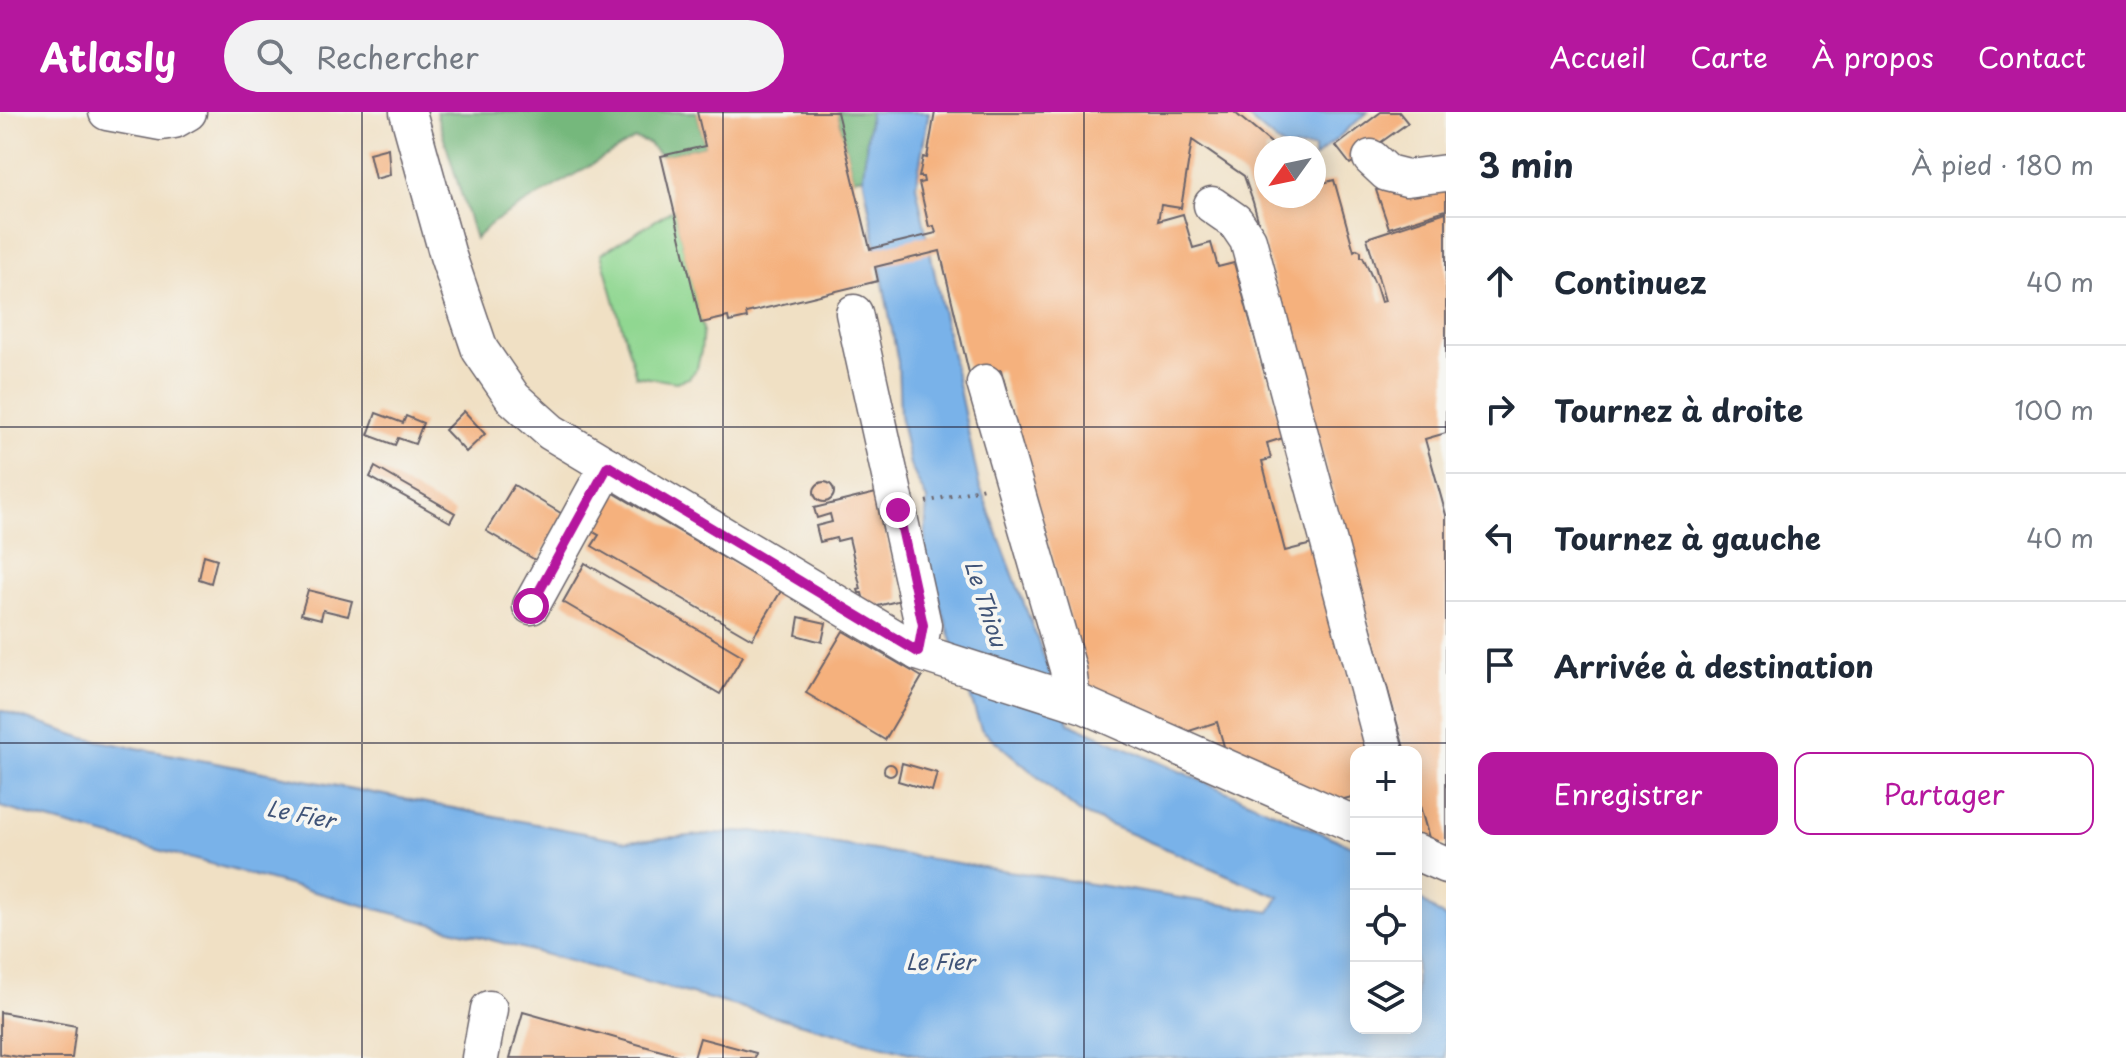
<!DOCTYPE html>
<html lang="fr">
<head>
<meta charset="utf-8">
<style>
	:root { --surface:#fff; --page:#f2f2f3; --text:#1f2937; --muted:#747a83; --line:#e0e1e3; --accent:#b5179e }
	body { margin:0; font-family:"Playpen Sans",sans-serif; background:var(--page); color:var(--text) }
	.controls { position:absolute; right:24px; bottom:24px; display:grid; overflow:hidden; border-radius:16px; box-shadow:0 4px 20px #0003 }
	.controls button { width:72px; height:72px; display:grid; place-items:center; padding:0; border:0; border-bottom:2px solid var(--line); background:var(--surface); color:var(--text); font:40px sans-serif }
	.compass { position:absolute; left:1254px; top:24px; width:72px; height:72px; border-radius:50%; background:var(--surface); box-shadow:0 4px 20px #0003; rotate:237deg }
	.stop { position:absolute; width:24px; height:24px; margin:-18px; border:6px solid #b5179e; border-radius:50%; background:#fff }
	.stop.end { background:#b5179e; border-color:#fff; box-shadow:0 2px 8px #0008 }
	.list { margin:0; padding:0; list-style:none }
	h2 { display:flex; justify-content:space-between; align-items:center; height:104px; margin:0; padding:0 32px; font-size:34px }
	h2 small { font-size:26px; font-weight:400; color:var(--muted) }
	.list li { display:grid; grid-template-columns:52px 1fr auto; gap:24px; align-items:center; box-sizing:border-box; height:128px; padding:0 32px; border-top:2px solid var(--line) }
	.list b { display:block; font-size:30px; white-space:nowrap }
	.list em { font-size:26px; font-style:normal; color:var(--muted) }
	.actions { display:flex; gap:16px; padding:24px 32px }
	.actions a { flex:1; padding:18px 0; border:2px solid var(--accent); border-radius:16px; text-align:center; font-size:28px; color:var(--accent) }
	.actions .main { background:var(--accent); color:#fff }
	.icon { flex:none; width:44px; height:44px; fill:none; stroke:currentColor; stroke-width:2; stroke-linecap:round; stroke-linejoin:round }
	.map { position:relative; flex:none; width:1446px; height:946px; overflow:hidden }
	header { display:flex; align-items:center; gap:48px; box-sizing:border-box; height:112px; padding:0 40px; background:var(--accent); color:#fff }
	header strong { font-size:38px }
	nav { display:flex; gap:44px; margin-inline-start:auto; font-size:28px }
	.search { width:560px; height:72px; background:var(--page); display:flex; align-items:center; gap:20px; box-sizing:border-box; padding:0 28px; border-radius:44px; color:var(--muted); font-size:30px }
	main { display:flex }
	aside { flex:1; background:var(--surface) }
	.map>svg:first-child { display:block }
</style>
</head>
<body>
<header>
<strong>Atlasly</strong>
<div class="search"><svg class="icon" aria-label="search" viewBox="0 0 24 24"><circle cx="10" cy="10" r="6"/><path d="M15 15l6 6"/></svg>Rechercher</div>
<nav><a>Accueil</a><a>Carte</a><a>À propos</a><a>Contact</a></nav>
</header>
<main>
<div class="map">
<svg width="1446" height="946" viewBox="0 0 1446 946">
	<rect width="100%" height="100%" fill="#f6f6f2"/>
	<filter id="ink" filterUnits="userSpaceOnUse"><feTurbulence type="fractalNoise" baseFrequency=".0125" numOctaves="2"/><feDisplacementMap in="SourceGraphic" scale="16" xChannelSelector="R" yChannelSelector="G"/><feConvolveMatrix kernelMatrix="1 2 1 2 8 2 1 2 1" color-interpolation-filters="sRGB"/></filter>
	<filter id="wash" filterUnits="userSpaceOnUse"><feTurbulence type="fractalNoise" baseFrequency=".006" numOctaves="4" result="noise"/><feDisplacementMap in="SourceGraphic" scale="32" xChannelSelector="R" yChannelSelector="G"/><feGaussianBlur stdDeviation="1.8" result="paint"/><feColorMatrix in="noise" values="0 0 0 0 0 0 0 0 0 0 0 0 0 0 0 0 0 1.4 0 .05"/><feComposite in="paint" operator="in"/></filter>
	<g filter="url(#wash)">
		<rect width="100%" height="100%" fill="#f0e0c4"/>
		<polygon fill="#90d791" stroke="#597c66" stroke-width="2" points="674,97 703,217 701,239 697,256 689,266 676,270 636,264 601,142"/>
		<g fill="#74b87b" stroke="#4b6d5b" stroke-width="2">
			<polygon points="436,0 697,0 705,34 661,44 648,31 635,27 492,111 475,127"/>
			<polygon points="837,0 870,0 863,64 853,67"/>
		</g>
		<g fill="#79b2e9" stroke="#4e6a92" stroke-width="2">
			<polygon points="870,0 929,0 916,73 979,372 1069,611 1356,736 1356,916 1416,916 1416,784 1446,807 1446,946 928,946 0,695 0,598 84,626 626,729 753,719 1270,800 1279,785 1079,700 981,617 924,444 927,388 910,353 900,303 898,250 863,64"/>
			<polygon points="1241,0 1368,0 1314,46 1314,36 1284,36"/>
		</g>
		<g id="blocks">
			<g fill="#f5b17d">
				<polygon points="697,0 837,0 870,137 936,121 934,114 929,115 919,71 924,70 923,65 919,65 923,45 927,46 935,0 1234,0 1277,36 1266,36 1266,84 1314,84 1314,57 1319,72 1334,68 1354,139 1357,137 1361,139 1361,145 1363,145 1376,174 1381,190 1385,189 1367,126 1446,100 1446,321 1425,327 1446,403 1446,732 1434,735 1431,733 1416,680 1416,640 1405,640 1253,90 1244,64 1192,28 1181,96 1161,93 1158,109 1183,102 1193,136 1211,131 1218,155 1234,151 1283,326 1267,331 1271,347 1262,349 1285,439 1312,432 1370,640 1356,640 1356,684 1336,689 1226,641 1217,610 1183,621 1090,580 1001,258 970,265 940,139 875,155 878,169 746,201 747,206 729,210 728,205 701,211 661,44 705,34"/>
				<polygon points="1381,0 1399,0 1408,11 1350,52 1336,34"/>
				<polygon points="388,36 390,63 375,67 369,41"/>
				<polygon points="1443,71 1446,81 1446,98 1389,116 1376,78"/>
				<polygon points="464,299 485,322 466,340 445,318"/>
				<polygon points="376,301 403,311 406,304 423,311 415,332 398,326 395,333 368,323"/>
				<polygon points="375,355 455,401 450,410 370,365"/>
				<circle cx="824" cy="380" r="10"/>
				<polygon points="514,373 564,403 537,449 486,419"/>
				<polygon points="607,377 781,479 752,527 592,434 599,423 584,415"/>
				<polygon points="876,381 901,488 866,497 862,481 859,481 858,478 861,477 849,426 837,429 836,426 820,430 816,414 832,410 830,402 817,406 814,396"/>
				<polygon points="204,443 217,447 211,471 199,467"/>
				<polygon points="585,451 743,544 720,582 563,490"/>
				<polygon points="308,478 352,489 348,504 323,498 321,507 301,502"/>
				<polygon points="799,505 826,511 822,530 796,523"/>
				<polygon points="843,519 922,565 885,628 806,581"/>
				<polygon points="902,651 937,661 932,679 898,669"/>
				<circle cx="890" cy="658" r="6"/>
				<polygon points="0,900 76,914 72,946 25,946 0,942"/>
				<polygon points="523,900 683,945 683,946 510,946"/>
				<polygon points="700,926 756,941 755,946 694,946"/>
			</g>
		</g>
	</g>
	<g filter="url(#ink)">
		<use href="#blocks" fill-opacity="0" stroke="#6a646b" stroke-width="2"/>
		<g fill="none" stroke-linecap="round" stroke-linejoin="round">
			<defs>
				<g id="minor">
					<polyline points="107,0 161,10 174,8 188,0"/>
					<polyline points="408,0 448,144 480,238 513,286 551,320 918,540 1084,593 1356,713"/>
					<polyline points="1371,46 1387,61 1407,66 1446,61"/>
					<polyline points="1212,93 1235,109 1248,128 1385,640"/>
					<polyline points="854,201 923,513 918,540"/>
					<polyline points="985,271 1068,557 1072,589"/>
					<polyline points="531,494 608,354"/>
					<polyline points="1416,740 1446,753"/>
					<polyline points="480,946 489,897"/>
				</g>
			</defs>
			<use href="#minor" stroke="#6a646b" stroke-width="39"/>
			<polyline stroke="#6a646b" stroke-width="4" stroke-dasharray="2 6" stroke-linecap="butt" points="926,390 984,376"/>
			<use href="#minor" stroke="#fff" stroke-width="36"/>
		</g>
	</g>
	<g fill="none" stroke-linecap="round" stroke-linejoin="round" filter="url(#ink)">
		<polyline stroke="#b5179e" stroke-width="10" points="531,494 608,354 918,540 923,513 898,398"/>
	</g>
	<path fill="none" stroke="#22223b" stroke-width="2" stroke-opacity="0.55" d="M362,0V946M723,0V946M1084,0V946M0,315H1446M0,631H1446"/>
	<g text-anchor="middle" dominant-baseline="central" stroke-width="8" stroke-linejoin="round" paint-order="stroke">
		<g font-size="22" font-style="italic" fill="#405478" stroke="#f6f6f2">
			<text transform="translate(987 491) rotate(72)">Le Thiou</text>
			<text transform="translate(301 701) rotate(11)">Le Fier</text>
			<text x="940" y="848">Le Fier</text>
		</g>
	</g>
</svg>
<div class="controls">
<button>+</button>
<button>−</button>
<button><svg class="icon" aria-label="locate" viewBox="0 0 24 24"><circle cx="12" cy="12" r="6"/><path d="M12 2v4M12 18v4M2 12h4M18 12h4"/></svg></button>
<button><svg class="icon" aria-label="layers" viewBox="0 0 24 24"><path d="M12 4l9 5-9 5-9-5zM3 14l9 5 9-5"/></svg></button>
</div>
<svg class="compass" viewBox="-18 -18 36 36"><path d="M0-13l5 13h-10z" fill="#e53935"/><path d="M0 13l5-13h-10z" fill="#747a83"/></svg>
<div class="stop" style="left:531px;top:494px"></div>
<div class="stop end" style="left:898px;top:398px"></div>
</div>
<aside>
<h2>3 min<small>À pied · 180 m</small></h2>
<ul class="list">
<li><svg class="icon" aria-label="ahead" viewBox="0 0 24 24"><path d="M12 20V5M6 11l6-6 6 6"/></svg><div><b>Continuez</b></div><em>40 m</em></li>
<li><svg class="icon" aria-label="right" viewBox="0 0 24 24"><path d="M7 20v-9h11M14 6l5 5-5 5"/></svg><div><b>Tournez à droite</b></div><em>100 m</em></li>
<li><svg class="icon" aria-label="left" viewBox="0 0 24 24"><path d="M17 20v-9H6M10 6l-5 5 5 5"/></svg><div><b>Tournez à gauche</b></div><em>40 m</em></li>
<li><svg class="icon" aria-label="arrive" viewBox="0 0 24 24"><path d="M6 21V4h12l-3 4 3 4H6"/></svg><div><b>Arrivée à destination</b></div></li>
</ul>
<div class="actions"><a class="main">Enregistrer</a><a>Partager</a></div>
</aside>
</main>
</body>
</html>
